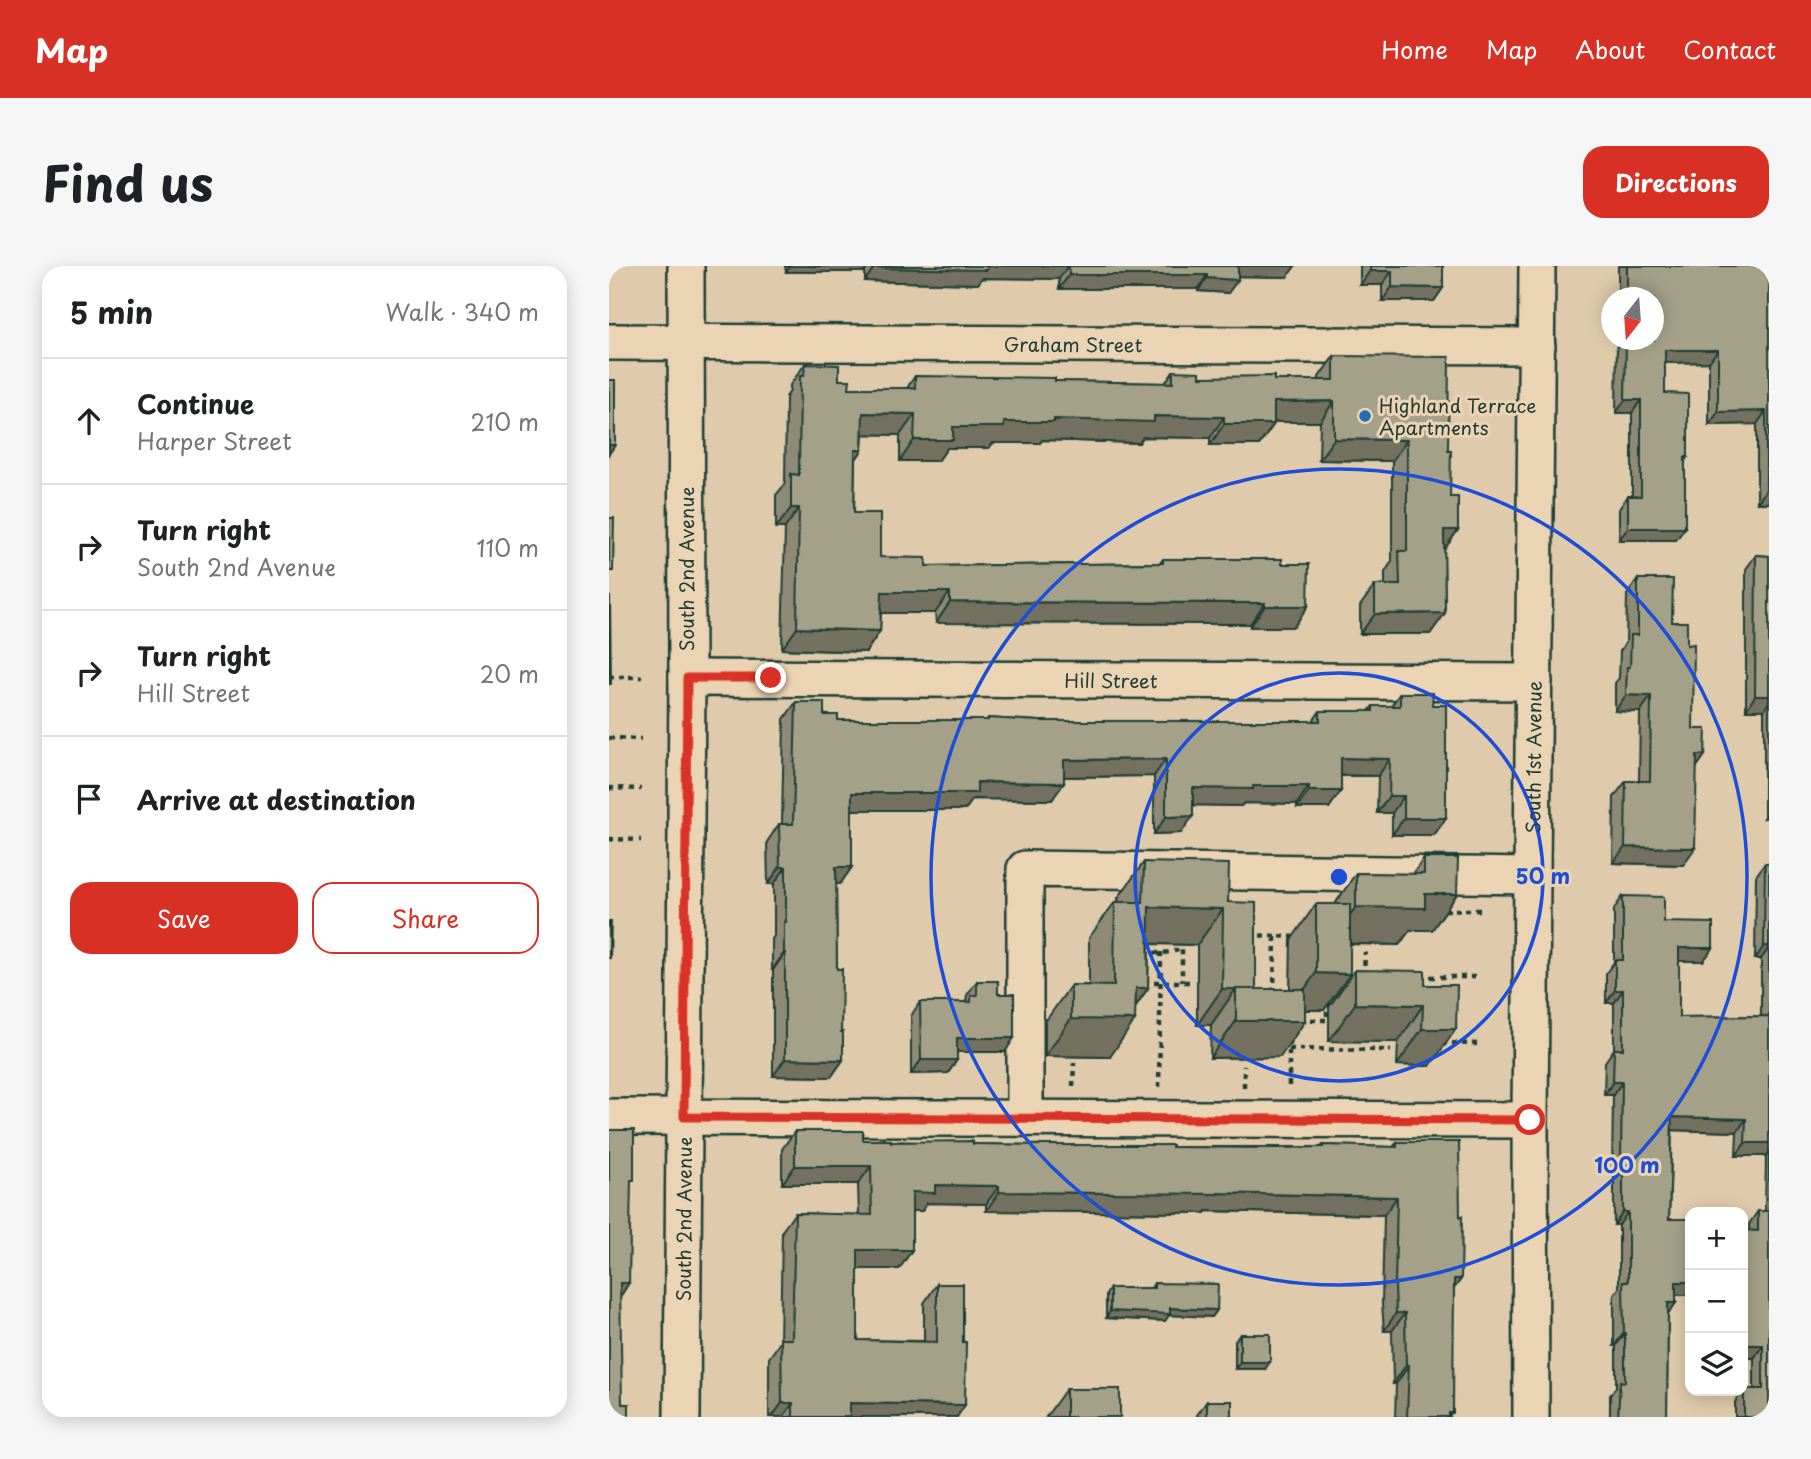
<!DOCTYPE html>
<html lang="en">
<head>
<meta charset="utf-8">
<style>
	:root { --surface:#fff; --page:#f6f6f6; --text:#202124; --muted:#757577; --line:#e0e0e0; --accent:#d93025 }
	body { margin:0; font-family:"Playpen Sans",sans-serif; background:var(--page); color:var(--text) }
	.controls { position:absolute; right:21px; bottom:21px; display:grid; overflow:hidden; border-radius:14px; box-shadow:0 4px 18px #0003 }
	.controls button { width:63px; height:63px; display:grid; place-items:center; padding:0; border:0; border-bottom:2px solid var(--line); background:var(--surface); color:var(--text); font:35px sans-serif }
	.compass { position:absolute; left:992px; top:21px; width:63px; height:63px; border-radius:50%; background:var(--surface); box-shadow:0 4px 18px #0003; rotate:197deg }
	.stop { position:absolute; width:21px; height:21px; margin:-16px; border:5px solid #d93025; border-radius:50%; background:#fff }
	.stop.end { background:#d93025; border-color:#fff; box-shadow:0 2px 7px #0008 }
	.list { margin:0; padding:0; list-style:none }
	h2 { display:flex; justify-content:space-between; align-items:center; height:91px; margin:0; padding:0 28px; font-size:30px }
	h2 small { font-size:23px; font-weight:400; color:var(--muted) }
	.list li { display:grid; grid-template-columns:46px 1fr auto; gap:21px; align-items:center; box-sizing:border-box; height:126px; padding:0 28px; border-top:2px solid var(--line) }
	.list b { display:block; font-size:26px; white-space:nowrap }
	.list p { margin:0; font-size:23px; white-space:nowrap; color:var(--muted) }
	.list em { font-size:23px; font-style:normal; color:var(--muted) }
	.actions { display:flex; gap:14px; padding:21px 28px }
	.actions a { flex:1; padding:16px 0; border:2px solid var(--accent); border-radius:21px; text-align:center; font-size:24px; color:var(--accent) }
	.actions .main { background:var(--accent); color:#fff }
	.icon { flex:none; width:38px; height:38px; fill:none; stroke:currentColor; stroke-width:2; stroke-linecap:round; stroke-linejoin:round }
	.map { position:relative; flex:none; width:1160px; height:1151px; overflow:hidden; border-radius:21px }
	header { display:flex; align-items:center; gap:42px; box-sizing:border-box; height:98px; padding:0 35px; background:var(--accent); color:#fff }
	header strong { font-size:33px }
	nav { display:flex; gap:38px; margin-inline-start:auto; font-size:24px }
	.intro { display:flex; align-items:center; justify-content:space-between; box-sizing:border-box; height:168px; padding:0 42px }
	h1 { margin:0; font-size:49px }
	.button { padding:18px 32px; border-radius:21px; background:var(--accent); color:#fff; font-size:24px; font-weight:700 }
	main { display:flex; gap:42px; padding:0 42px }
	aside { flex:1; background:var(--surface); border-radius:21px; box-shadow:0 4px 18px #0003 }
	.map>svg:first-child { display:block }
</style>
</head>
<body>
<header>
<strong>Map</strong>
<nav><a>Home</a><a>Map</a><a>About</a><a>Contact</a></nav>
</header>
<div class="intro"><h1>Find us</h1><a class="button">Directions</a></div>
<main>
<aside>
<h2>5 min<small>Walk · 340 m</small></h2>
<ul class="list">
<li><svg class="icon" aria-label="ahead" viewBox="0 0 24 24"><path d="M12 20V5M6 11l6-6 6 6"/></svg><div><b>Continue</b><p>Harper Street</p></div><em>210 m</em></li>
<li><svg class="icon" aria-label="right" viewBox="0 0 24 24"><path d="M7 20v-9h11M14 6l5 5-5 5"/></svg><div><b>Turn right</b><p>South 2nd Avenue</p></div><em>110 m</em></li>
<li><svg class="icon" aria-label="right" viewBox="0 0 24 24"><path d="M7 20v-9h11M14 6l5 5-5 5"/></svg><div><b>Turn right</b><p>Hill Street</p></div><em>20 m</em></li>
<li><svg class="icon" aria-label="arrive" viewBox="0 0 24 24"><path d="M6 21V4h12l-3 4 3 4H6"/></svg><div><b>Arrive at destination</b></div></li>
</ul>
<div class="actions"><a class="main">Save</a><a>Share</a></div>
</aside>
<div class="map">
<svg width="1160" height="1151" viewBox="0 0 1160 1151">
	<rect width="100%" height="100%" fill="#dfcbac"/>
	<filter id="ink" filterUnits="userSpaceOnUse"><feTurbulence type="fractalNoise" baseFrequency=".0143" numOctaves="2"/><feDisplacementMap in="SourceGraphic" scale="14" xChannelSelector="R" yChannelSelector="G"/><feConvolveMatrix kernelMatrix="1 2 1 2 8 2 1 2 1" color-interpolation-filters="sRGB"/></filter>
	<g filter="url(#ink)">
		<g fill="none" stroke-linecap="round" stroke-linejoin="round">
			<defs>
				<g id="minor">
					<path id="s1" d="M0,76L928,80"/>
					<path id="s2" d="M78,412L925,416"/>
					<polyline points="0,851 921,854"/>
					<polyline points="416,852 416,603 924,610"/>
					<path id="s3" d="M73,1151L78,412L77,0"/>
					<path id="s4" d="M922,1151L921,854L928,0"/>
				</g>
			</defs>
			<use href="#minor" stroke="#1f3d34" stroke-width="40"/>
			<g stroke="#1f3d34" stroke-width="4.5" stroke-dasharray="5 5" stroke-linecap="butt">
				<polyline points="0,411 33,411"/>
				<polyline points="0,472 32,473"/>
				<polyline points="0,522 32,523"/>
				<polyline points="0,573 32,574"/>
				<polyline points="836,644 873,644"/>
				<polyline points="641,669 689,671"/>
				<path d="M535,685C548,688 561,688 573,682V716"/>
				<polyline points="755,709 756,686"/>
				<polyline points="811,711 871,711"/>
				<polyline points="535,716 580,716"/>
				<polyline points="665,726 666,670"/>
				<polyline points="692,754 718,754 718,740 727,734"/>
				<polyline points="833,777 870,778"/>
				<polyline points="680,783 782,784"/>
				<polyline points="464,820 465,797"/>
				<polyline points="680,820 680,772"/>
				<polyline points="550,821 552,686"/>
				<polyline points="635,821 635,800"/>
			</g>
			<use href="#minor" stroke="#ebd4b3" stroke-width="35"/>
		</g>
		<g fill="#8e8a76" stroke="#1f3d34" stroke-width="2">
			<polygon points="176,0 686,0 678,11 629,10 619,27 589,25 589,23 450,23 450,13 373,12 369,18 256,15 256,6 177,6"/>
			<polygon points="751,0 834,0 834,22 825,35 773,35 773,19 751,19"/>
			<polygon points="1009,0 1160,0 1160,237 1148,237 1148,158 1100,159 1100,96 1056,97 1056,127 1079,191 1076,195 1067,274 1010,274 1010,243 1019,230 1023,230 1023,147 1007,147 1008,74 1045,74 1045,32 1009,32"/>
			<polygon points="725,90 839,184 841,231 849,264 835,284 836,347 821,368 751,368 751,340 766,319 776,319 776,306 783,295 783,195 710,194 711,156 665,156 665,158 650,179 601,179 601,172 534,171 530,177 433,174 431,177 384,177 380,182 338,182 329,195 291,195 291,169 254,168 253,184 246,195 245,247 271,291 317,300 551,297 554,293 673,298 685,361 641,361 641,358 327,357 326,347 272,347 271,365 257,386 173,383 176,262 167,262 167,229 176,218 177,131 181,125 181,119 196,98 230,114 240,122 298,122 306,110 446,115 556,117 564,105 591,111 665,114 710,114 710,111"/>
			<polygon points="1147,289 1160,290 1160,551 1155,552 1155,444 1137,444 1137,303"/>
			<polygon points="1029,313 1063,356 1078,379 1084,463 1096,489 1087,502 1074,599 1004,597 1005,531 1017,515 1030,515 1031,446 1006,445 1006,417 1010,412 1011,385 1017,376 1018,329"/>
			<polygon points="791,427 823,439 837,552 825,569 783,569 783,547 768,547 769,510 732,510 720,542 688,542 688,538 635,537 632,540 584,539 572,567 545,568 545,510 455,511 443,534 364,533 356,544 243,544 243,601 231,618 227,618 228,703 234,794 222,811 164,810 164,704 163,704 163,673 165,670 165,618 159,618 158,576 170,558 173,558 175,453 187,436 229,454 378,454 379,452 431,455 704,455 711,445 760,445 764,440 782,440"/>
			<polygon points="815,592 848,628 823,664 801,664 790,679 741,678 741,708 715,744 696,744 696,755 671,791 601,792 602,759 588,759 588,679 540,678 539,722 527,740 501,791 436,790 436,756 462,719 480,719 480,672 506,636 509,636 509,632 535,596 619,636 647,723 681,723 682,674 707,638 726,638 747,607 804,608"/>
			<polygon points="1156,597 1160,597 1160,1151 1126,1151 1126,1136 1135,1123 1145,1123 1145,1092 1140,958 1149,945 1156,945 1157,890 1127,890 1128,866 1063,864 1060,953 1081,953 1081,1029 1067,1029 1059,1049 1058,1151 1001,1151 1001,1129 1007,1121 1007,1080 1005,1080 1005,1029 1010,1022 1010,959 1005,959 1005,906 1003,906 1004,829 995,829 996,796 1005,783 1005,737 997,737 997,707 1005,696 1005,643 1014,630 1055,656 1104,682 1094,695 1070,695 1070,751 1152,750 1152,693 1146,693 1147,610"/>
			<polygon points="746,704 816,719 821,800 788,799 789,776 720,775 720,741"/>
			<polygon points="368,715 389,728 396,786 348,786 348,794 339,807 302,808 302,750 311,736 357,736 358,729"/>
			<polygon points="186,865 254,874 364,878 563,881 712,881 714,879 784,881 788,876 852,1013 845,1022 841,1151 786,1151 787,1118 784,1118 783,1065 775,1065 773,1038 775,949 597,945 596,947 377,945 377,938 318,937 313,945 303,945 303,984 290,1003 249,1003 249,1074 315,1075 315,1037 328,1018 348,1151 160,1151 160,1092 171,1076 173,965 186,947 250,949 249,918 173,918 173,883"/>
			<polygon points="545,1017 608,1044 603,1051 560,1049 556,1055 497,1052 497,1029 501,1022 542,1022"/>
			<polygon points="631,1068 656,1103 626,1103 626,1075"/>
			<polygon points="457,1123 511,1151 437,1151"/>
			<polygon points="598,1135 623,1151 588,1151 588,1149"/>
		</g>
		<g fill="#747160" stroke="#1f3d34" stroke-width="2">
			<polygon points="181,0 260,0 256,6 177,6"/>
			<polygon points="377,0 459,0 450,13 373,12 369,18 256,15 265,2"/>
			<polygon points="627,0 686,0 678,11 620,10"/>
			<polygon points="761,5 783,5 773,19 751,19"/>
			<polygon points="460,9 598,9 589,23 450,23"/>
			<polygon points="598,12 629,14 619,27 589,25"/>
			<polygon points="783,21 834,22 825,35 773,35"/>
			<polygon points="1056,84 1109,84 1100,96 1047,97"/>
			<polygon points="1016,134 1032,134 1023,147 1007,147"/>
			<polygon points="725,135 711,156 650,156 665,136"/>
			<polygon points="1157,145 1148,158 1100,159 1109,146"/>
			<polygon points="254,147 306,148 291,169 239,168"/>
			<polygon points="545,150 615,151 601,172 534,171 530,177 433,174 431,177 384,177 380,182 338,182 329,195 291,195 305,174 344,161 395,156"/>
			<polygon points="615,158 665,158 650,179 601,179"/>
			<polygon points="725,173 798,174 783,195 710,194"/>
			<polygon points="0,179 6,179 0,188"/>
			<polygon points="246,184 253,184 239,205"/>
			<polygon points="1157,224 1160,224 1160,237 1148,237"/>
			<polygon points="182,242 190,242 176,262 167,262"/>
			<polygon points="1019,262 1076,262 1067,274 1010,274"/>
			<polygon points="835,264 849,264 834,285"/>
			<polygon points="273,326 341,326 326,347 258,347"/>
			<polygon points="341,336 656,337 641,358 327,357"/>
			<polygon points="656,340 699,340 685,361 641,361"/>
			<polygon points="836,347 821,368 751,368 766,348"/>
			<polygon points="188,362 271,365 257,386 173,383"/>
			<polygon points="1017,429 1042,430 1031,446 1006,445"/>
			<polygon points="1146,430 1160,430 1160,436 1155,444 1137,444"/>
			<polygon points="1088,489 1096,489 1085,505"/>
			<polygon points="732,492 781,493 769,510 721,509"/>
			<polygon points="557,493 545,510 443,511 455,494"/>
			<polygon points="368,516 455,517 443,534 364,533 356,544 231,544 243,527"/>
			<polygon points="644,520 700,520 688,538 635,537 632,540 572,539 584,522"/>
			<polygon points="700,525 732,525 720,542 688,542"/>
			<polygon points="780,530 795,530 783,547 768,547"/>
			<polygon points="1160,544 1160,551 1155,552"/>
			<polygon points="584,550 572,567 545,568 557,551"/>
			<polygon points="795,552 837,552 825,569 783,569"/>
			<polygon points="1016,581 1086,582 1074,599 1004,597"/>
			<polygon points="171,601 177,601 165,618 159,618"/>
			<polygon points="227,601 243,601 231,618 215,618"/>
			<polygon points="816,628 848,628 823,664 801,664 790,679 721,677 747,641"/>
			<polygon points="540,641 614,643 588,679 515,677"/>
			<polygon points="1155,680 1160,680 1160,682 1152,693 1146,693"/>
			<polygon points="1070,682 1104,682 1094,695 1060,695"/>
			<polygon points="175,687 176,687 164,704 163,704"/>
			<polygon points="707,707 741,708 715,744 681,744"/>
			<polygon points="527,722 539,722 517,754 526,754 501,791 436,790 462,753"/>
			<polygon points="613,723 647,723 627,723 602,759 588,759"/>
			<polygon points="1006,724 1014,724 1005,737 997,737"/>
			<polygon points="746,738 814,739 789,776 720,775"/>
			<polygon points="627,755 696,755 671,791 601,792"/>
			<polygon points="813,763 847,763 821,800 788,799"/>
			<polygon points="348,772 405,772 396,786 339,786"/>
			<polygon points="176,793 234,794 222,811 164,810"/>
			<polygon points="312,794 348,794 339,807 302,808"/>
			<polygon points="1004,816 1013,816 1004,829 995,829"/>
			<polygon points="1063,851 1137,853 1128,866 1054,864"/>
			<polygon points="1136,877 1160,877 1160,887 1157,890 1127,890"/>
			<polygon points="1012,893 1014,893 1005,906 1003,906"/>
			<polygon points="186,900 262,900 249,918 173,918"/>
			<polygon points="326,919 390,920 377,938 318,937 313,945 290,945 303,926"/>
			<polygon points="390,926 609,927 788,931 775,949 597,945 596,947 377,945"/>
			<polygon points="1014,946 1019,946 1010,959 1005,959"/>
			<polygon points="249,984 303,984 290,1003 236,1003"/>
			<polygon points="845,1013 852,1013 839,1031"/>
			<polygon points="1067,1016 1081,1016 1081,1029 1058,1029"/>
			<polygon points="11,1017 20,1017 11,1031"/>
			<polygon points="1059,1037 1067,1037 1058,1050"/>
			<polygon points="561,1042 608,1044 603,1051 560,1049 556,1055 497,1052 501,1045"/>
			<polygon points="787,1047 796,1047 783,1065 775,1065"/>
			<polygon points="1015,1067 1016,1067 1007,1080 1005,1080"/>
			<polygon points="1134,1079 1154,1079 1145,1092 1134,1092"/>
			<polygon points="631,1096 661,1096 656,1103 626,1103"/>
			<polygon points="797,1099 800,1099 787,1118 784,1118"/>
			<polygon points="173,1137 184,1137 174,1151 163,1151"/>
			<polygon points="241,1137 356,1139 348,1151 231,1151"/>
		</g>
		<g fill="#a5a189" stroke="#1f3d34" stroke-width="2">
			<polygon points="0,0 2,0 1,14 0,14"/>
			<polygon points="265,0 378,0 378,4 265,2"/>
			<polygon points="460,0 629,0 629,14 598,12 598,9 460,9"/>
			<polygon points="761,0 834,0 834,22 783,21 783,5 761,5"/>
			<polygon points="1018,0 1160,0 1160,224 1157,224 1157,145 1109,146 1109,84 1056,84 1056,127 1079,128 1079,191 1076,191 1076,262 1019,262 1019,230 1032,230 1032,134 1016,134 1017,74 1045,74 1045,32 1018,32"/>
			<polygon points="725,90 840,91 839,184 842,184 841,231 849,231 849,264 835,264 836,347 766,348 766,319 791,319 790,285 798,285 798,174 725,173 725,135 665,136 665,158 615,158 615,151 545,150 545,156 445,153 445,156 395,156 395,161 344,161 344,174 305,174 306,148 254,147 253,184 246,184 245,247 271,247 271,291 317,292 317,300 554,297 554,293 673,293 673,298 700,298 699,340 656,340 656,337 341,336 341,326 273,326 271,365 188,362 190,242 182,242 182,208 190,209 191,110 195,110 196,98 230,99 230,114 241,114 240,122 306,122 306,110 446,112 446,115 564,117 564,105 591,106 591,111 665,110 665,114 725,114"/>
			<rect x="0" y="114" width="6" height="65"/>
			<polygon points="0,252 5,252 4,305 0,305"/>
			<polygon points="1147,289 1160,290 1160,430 1146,430"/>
			<polygon points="1029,313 1064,313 1063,356 1078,356 1078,379 1085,378 1084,463 1097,463 1096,489 1088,489 1086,582 1016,581 1017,515 1041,515 1042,430 1017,429 1018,401 1021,401 1022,369 1029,369"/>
			<polygon points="0,331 1,331 2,418 0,418"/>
			<polygon points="791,427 824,427 823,439 837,439 837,552 795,552 795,530 780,530 781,493 732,492 732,525 700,525 700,520 644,520 644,523 584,522 584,550 557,551 557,493 455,494 455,517 368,516 368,527 243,527 243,601 227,601 228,703 233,703 232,766 234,766 234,794 176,793 176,687 175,687 175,656 177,656 177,601 171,601 170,558 184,558 187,436 215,436 215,449 229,449 229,454 379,454 379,452 431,455 711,455 711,445 764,445 764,440 791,440"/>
			<polygon points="815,592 849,592 848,628 816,628 816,642 747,641 747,607 815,608"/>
			<polygon points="535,596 620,598 619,636 647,637 647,723 613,723 614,643 540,641 539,722 527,722 526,754 462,753 462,719 505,720 506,636 534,636"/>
			<polygon points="1156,597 1160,597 1160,680 1155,680"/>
			<polygon points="1014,630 1055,631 1055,656 1104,657 1104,682 1070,682 1070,751 1160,750 1160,877 1136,877 1137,853 1063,851 1060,953 1081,953 1081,1016 1067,1016 1067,1037 1059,1037 1058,1151 1009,1151 1011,1115 1016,1116 1016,1067 1015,1067 1014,1016 1019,1016 1019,946 1014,946 1014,893 1012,893 1013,816 1004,816 1005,783 1014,783 1014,724 1006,724 1006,694 1014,694"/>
			<polygon points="707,638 741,638 741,708 707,707"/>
			<polygon points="0,655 2,655 1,692 0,692"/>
			<polygon points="746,704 816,705 816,719 848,719 847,763 813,763 814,739 746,738"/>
			<polygon points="368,715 389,715 389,728 405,728 405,772 348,772 348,794 312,794 311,736 362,736 362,729 368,729"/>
			<rect x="627" y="723" width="69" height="32"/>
			<polygon points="0,864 25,864 25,914 22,914 20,1017 11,1017 13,1138 20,1138 20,1151 0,1151"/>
			<polygon points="186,865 254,865 254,874 282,874 282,876 364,875 364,878 435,879 563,879 563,881 668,882 714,881 714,879 788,881 788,876 850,876 851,951 853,950 852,1013 845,1013 844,1147 840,1147 840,1151 798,1151 800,1099 797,1099 796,1047 787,1047 786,1019 788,931 609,927 609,928 390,926 390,920 326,919 326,927 303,926 303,984 249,984 249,1074 328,1076 328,1018 354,1018 354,1076 357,1076 356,1139 241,1137 241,1151 184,1151 184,1137 173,1137 172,1073 183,1073 186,947 263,949 262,900 186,900"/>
			<polygon points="1149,945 1160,945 1160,1151 1135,1151 1135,1123 1154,1123 1154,1079 1134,1079 1134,964 1149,965"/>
			<polygon points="545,1017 609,1018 608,1044 561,1042 561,1048 501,1045 501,1022 545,1022"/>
			<rect x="631" y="1068" width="30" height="28"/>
			<rect x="457" y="1123" width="54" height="28"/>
			<rect x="598" y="1135" width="25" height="16"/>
		</g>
	</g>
	<g fill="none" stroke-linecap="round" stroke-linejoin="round" filter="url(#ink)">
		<polyline stroke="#d93025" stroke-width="9" points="162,412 78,412 75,851 921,854"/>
	</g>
	<g fill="none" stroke="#1d4ed8" stroke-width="3.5">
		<circle cx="730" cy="611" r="204"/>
		<circle cx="730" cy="611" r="408"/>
	</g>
	<circle fill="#1f6fb2" stroke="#ebd4b3" stroke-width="2.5" cx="756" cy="150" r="7"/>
	<g text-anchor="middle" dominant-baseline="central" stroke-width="6" stroke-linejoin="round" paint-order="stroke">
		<g font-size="19" fill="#1f3d34" stroke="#ebd4b3">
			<text stroke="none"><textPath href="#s1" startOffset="464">Graham Street</textPath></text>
			<text transform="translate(77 303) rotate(-90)">South 2nd Avenue</text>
			<text stroke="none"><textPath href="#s2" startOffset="424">Hill Street</textPath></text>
			<text stroke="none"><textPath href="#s4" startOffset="660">South 1st Avenue</textPath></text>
			<text stroke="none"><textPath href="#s3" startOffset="198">South 2nd Avenue</textPath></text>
		</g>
		<g font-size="19" fill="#1f3d34" stroke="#ebd4b3" text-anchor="start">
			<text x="770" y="139">Highland Terrace<tspan x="770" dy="22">Apartments</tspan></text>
		</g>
	</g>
	<circle cx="730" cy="611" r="10" fill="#1d4ed8" stroke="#ebd4b3" stroke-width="3.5"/>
	<g font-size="21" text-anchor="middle" font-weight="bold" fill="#1d4ed8" stroke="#ebd4b3" stroke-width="6" stroke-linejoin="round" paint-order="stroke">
		<text x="934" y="618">50 m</text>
		<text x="1018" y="907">100 m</text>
	</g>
</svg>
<div class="controls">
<button>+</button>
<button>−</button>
<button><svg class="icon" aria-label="layers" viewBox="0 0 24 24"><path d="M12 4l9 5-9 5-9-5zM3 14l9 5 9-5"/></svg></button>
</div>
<svg class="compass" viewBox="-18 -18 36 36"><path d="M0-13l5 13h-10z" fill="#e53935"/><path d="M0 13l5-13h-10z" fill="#757577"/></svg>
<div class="stop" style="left:921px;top:854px"></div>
<div class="stop end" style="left:162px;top:412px"></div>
</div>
</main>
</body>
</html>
